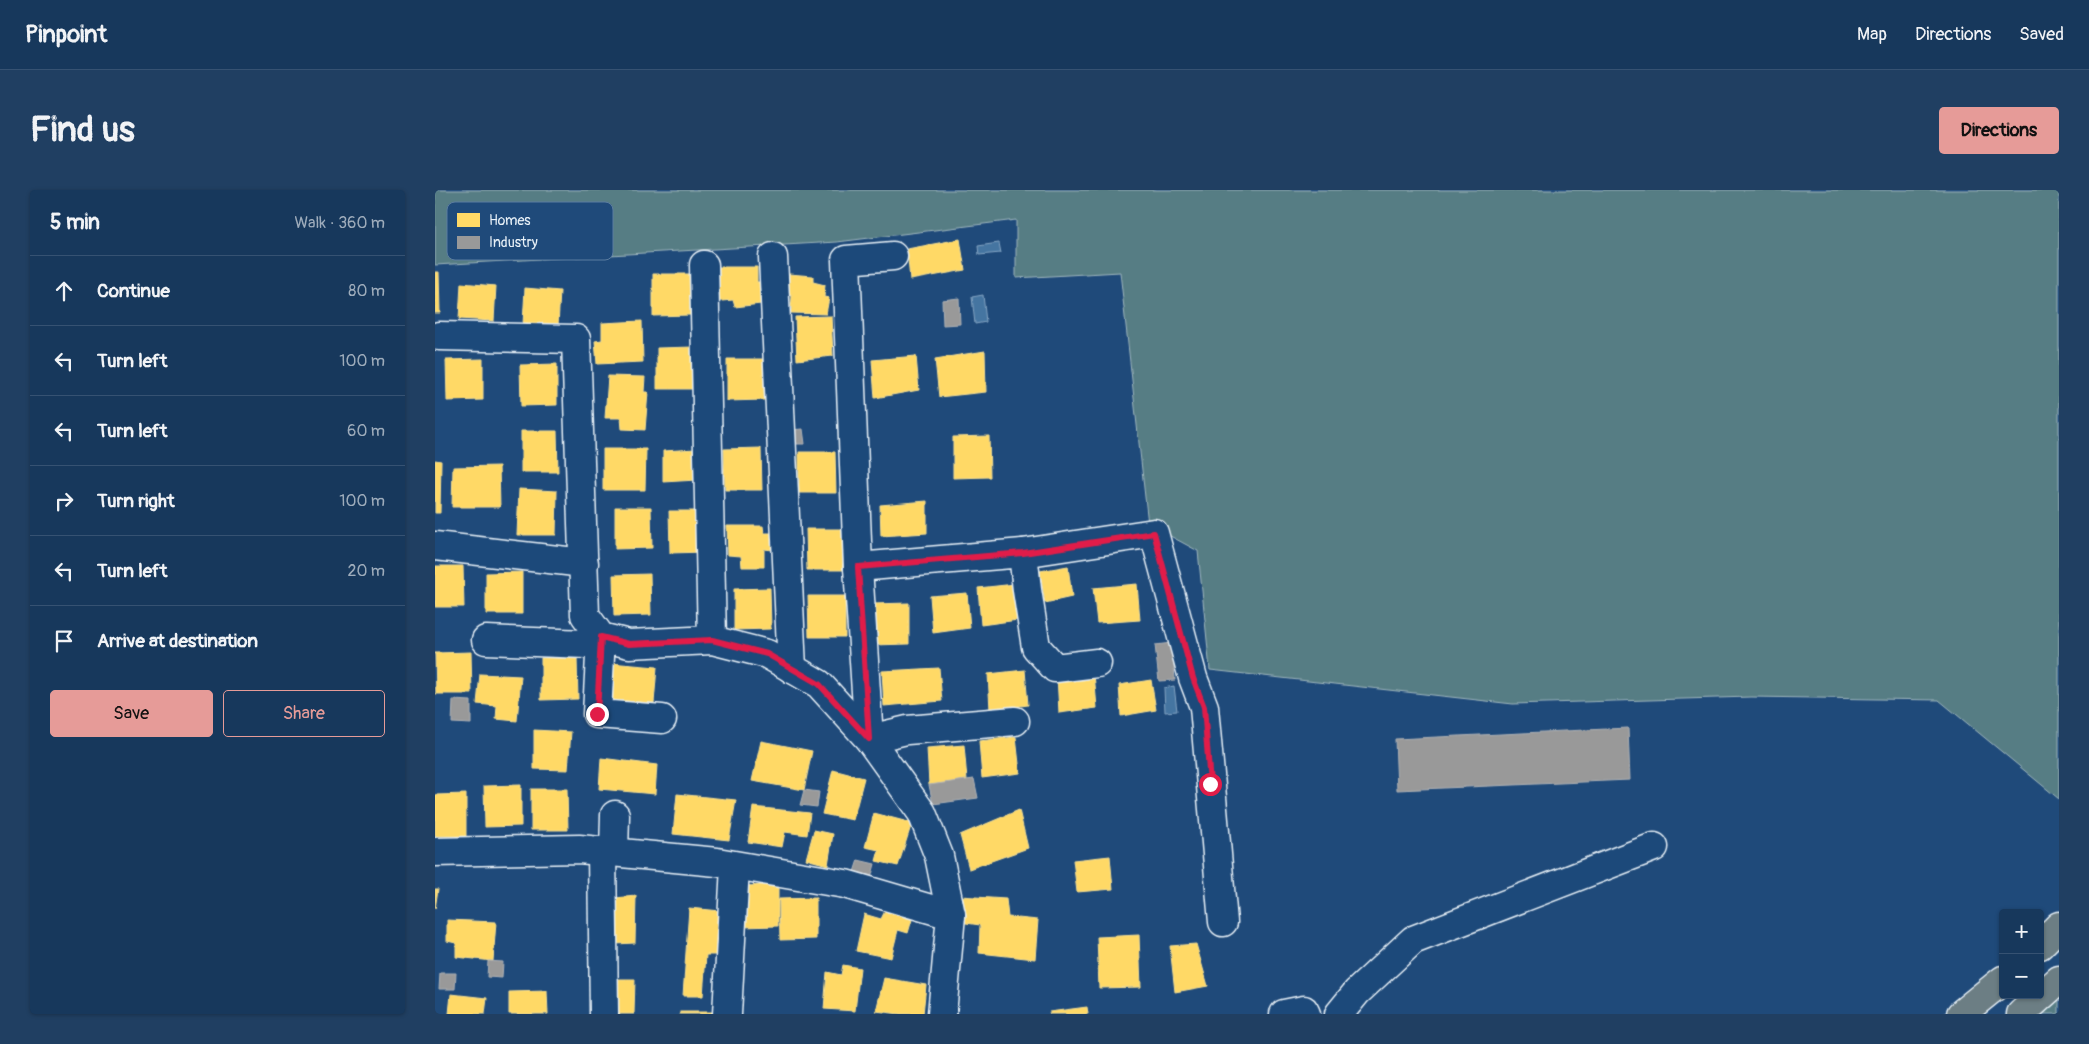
<!DOCTYPE html>
<html lang="en">
<head>
<meta charset="utf-8">
<style>
	:root { --surface:#17385c; --page:#203f62; --text:#f1f3f6; --muted:#9eacbb; --line:#365272; --accent:#e69b98 }
	body { margin:0; font-family:Pangolin,sans-serif; background:var(--page); color:var(--text) }
	.controls { position:absolute; right:15px; bottom:15px; display:grid; overflow:hidden; border-radius:5px; box-shadow:0 1px 4px #0004 }
	.controls button { width:45px; height:45px; display:grid; place-items:center; padding:0; border:0; border-bottom:1px solid var(--line); background:var(--surface); color:var(--text); font:25px sans-serif }
	.stop { position:absolute; width:15px; height:15px; margin:-11px; border:4px solid #e11d48; border-radius:50%; background:#fff }
	.stop.end { background:#e11d48; border-color:#fff; box-shadow:0 1px 5px #0008 }
	.list { margin:0; padding:0; list-style:none }
	h2 { display:flex; justify-content:space-between; align-items:center; height:65px; margin:0; padding:0 20px; font-size:21px }
	h2 small { font-size:16px; font-weight:400; color:var(--muted) }
	.list li { display:grid; grid-template-columns:32px 1fr auto; gap:15px; align-items:center; box-sizing:border-box; height:70px; padding:0 20px; border-top:1px solid var(--line) }
	.list b { display:block; font-size:19px; white-space:nowrap }
	.list em { font-size:16px; font-style:normal; color:var(--muted) }
	.actions { display:flex; gap:10px; padding:15px 20px }
	.actions a { flex:1; padding:11px 0; border:1px solid var(--accent); border-radius:5px; text-align:center; font-size:18px; color:var(--accent) }
	.actions .main { background:var(--accent); color:#111 }
	.icon { flex:none; width:28px; height:28px; fill:none; stroke:currentColor; stroke-width:2; stroke-linecap:round; stroke-linejoin:round }
	.map { position:relative; flex:none; width:1624px; height:824px; overflow:hidden; border-radius:5px }
	header { display:flex; align-items:center; gap:30px; box-sizing:border-box; height:70px; padding:0 25px; background:var(--surface); border-bottom:1px solid var(--line) }
	header strong { font-size:24px }
	nav { display:flex; gap:28px; margin-inline-start:auto; font-size:18px }
	.intro { display:flex; align-items:center; justify-content:space-between; box-sizing:border-box; height:120px; padding:0 30px }
	h1 { margin:0; font-size:35px }
	.button { padding:12px 22px; border-radius:5px; background:var(--accent); color:#111; font-size:18px; font-weight:700 }
	main { display:flex; gap:30px; padding:0 30px }
	aside { flex:1; background:var(--surface); border-radius:5px; box-shadow:0 1px 4px #0004 }
	.map>svg:first-child { display:block }
</style>
</head>
<body>
<header>
<strong>Pinpoint</strong>
<nav><a>Map</a><a>Directions</a><a>Saved</a></nav>
</header>
<div class="intro"><h1>Find us</h1><a class="button">Directions</a></div>
<main>
<aside>
<h2>5 min<small>Walk · 360 m</small></h2>
<ul class="list">
<li><svg class="icon" aria-label="ahead" viewBox="0 0 24 24"><path d="M12 20V5M6 11l6-6 6 6"/></svg><div><b>Continue</b></div><em>80 m</em></li>
<li><svg class="icon" aria-label="left" viewBox="0 0 24 24"><path d="M17 20v-9H6M10 6l-5 5 5 5"/></svg><div><b>Turn left</b></div><em>100 m</em></li>
<li><svg class="icon" aria-label="left" viewBox="0 0 24 24"><path d="M17 20v-9H6M10 6l-5 5 5 5"/></svg><div><b>Turn left</b></div><em>60 m</em></li>
<li><svg class="icon" aria-label="right" viewBox="0 0 24 24"><path d="M7 20v-9h11M14 6l5 5-5 5"/></svg><div><b>Turn right</b></div><em>100 m</em></li>
<li><svg class="icon" aria-label="left" viewBox="0 0 24 24"><path d="M17 20v-9H6M10 6l-5 5 5 5"/></svg><div><b>Turn left</b></div><em>20 m</em></li>
<li><svg class="icon" aria-label="arrive" viewBox="0 0 24 24"><path d="M6 21V4h12l-3 4 3 4H6"/></svg><div><b>Arrive at destination</b></div></li>
</ul>
<div class="actions"><a class="main">Save</a><a>Share</a></div>
</aside>
<div class="map">
<svg width="1624" height="824" viewBox="0 0 1624 824">
	<rect width="100%" height="100%" fill="#1f4a7a"/>
	<filter id="ink" filterUnits="userSpaceOnUse"><feTurbulence type="fractalNoise" baseFrequency=".02" numOctaves="2"/><feDisplacementMap in="SourceGraphic" scale="10" xChannelSelector="R" yChannelSelector="G"/><feConvolveMatrix kernelMatrix="1 2 1 2 8 2 1 2 1" color-interpolation-filters="sRGB"/></filter>
	<g filter="url(#ink)">
		<g fill="#577d84" stroke="#a0b7be">
			<polygon points="0,0 1624,0 1624,609 1504,510 1316,507 1078,514 775,480 763,361 713,334 685,82 581,88 581,30 402,52 0,75"/>
			<polygon points="1624,790 1624,824 1586,824"/>
		</g>
		<g fill="#4574a1" stroke="#86a6c4">
			<polygon points="564,53 566,63 544,65 543,56"/>
			<polygon points="548,105 551,132 540,134 537,107"/>
			<polygon points="739,496 742,521 730,522 729,498"/>
		</g>
		<g fill="#ffd966" stroke="#f8e092">
			<polygon points="525,49 530,80 475,90 472,59"/>
			<polygon points="276,77 322,77 322,92 326,92 326,114 300,117 298,110 276,112"/>
			<polygon points="0,82 4,82 5,123 0,123"/>
			<polygon points="218,84 254,84 255,125 218,126"/>
			<polygon points="354,84 378,86 378,92 390,95 389,107 394,108 391,124 356,123 357,106 350,104"/>
			<polygon points="26,93 61,96 59,131 24,129"/>
			<polygon points="90,98 125,101 123,136 88,134"/>
			<polygon points="396,126 398,166 362,170 360,127"/>
			<polygon points="207,131 208,172 162,174 160,151 167,150 167,133"/>
			<polygon points="258,157 259,199 222,199 222,158"/>
			<polygon points="550,161 551,202 504,207 500,169"/>
			<polygon points="481,166 484,200 440,208 437,170"/>
			<polygon points="48,169 48,210 12,211 11,170"/>
			<polygon points="292,169 328,169 329,210 292,211"/>
			<polygon points="122,174 122,215 86,216 85,175"/>
			<polygon points="173,186 210,187 209,202 213,202 210,240 187,239 186,228 170,228"/>
			<polygon points="86,241 122,241 123,282 86,282"/>
			<polygon points="554,246 555,287 518,288 518,247"/>
			<polygon points="326,258 327,300 290,300 289,259"/>
			<polygon points="168,259 211,259 210,300 168,300"/>
			<polygon points="261,259 262,290 228,292 228,261"/>
			<polygon points="364,262 400,262 401,303 364,303"/>
			<polygon points="0,270 6,271 5,323 0,323"/>
			<polygon points="64,276 65,317 17,317 18,277"/>
			<polygon points="84,299 122,301 121,345 82,345"/>
			<polygon points="492,311 492,343 446,346 445,315"/>
			<polygon points="180,317 216,317 217,358 180,359"/>
			<polygon points="234,321 271,321 271,362 235,363"/>
			<polygon points="292,336 328,336 329,343 338,343 338,360 329,359 329,377 307,377 306,366 293,365"/>
			<polygon points="371,339 408,339 408,380 372,380"/>
			<polygon points="0,376 28,376 29,417 0,417"/>
			<polygon points="633,376 637,407 610,413 605,381"/>
			<polygon points="87,382 87,424 51,424 51,383"/>
			<polygon points="215,384 216,425 179,426 178,385"/>
			<polygon points="580,394 583,430 546,435 543,398"/>
			<polygon points="702,394 705,430 662,433 658,398"/>
			<polygon points="335,398 336,439 299,440 299,399"/>
			<polygon points="532,403 535,438 498,443 495,406"/>
			<polygon points="373,406 410,406 410,447 374,447"/>
			<polygon points="474,413 474,454 438,455 437,414"/>
			<polygon points="36,462 37,504 1,504 0,463"/>
			<polygon points="106,468 142,468 143,509 106,510"/>
			<polygon points="175,473 222,477 219,513 173,510"/>
			<polygon points="504,478 507,511 449,516 447,481"/>
			<polygon points="590,480 593,515 555,520 553,484"/>
			<polygon points="659,483 662,518 624,523 622,486"/>
			<polygon points="45,484 86,486 82,531 61,529 62,516 42,514"/>
			<polygon points="716,490 721,520 686,526 684,495"/>
			<polygon points="99,540 136,542 133,580 99,579"/>
			<polygon points="581,547 585,583 547,588 544,551"/>
			<polygon points="326,551 377,561 369,600 317,591"/>
			<polygon points="529,555 532,590 494,595 492,558"/>
			<polygon points="166,568 222,575 220,604 164,599"/>
			<polygon points="398,580 429,588 418,630 387,624"/>
			<polygon points="86,595 86,636 50,637 49,596"/>
			<polygon points="96,599 132,599 133,640 96,640"/>
			<polygon points="31,604 31,646 0,646 0,605"/>
			<polygon points="242,604 301,610 294,650 238,644"/>
			<polygon points="318,617 375,623 372,645 350,642 347,657 313,652"/>
			<polygon points="584,620 593,658 534,679 525,645"/>
			<polygon points="439,623 477,633 463,676 441,671 444,660 430,657"/>
			<polygon points="379,640 398,644 393,675 371,669"/>
			<polygon points="675,666 678,699 642,702 638,670"/>
			<polygon points="343,695 343,736 307,737 306,696"/>
			<polygon points="0,699 3,699 0,719"/>
			<polygon points="201,706 200,753 180,754 180,708"/>
			<polygon points="525,706 571,709 573,727 603,730 600,769 544,763 545,735 524,732"/>
			<polygon points="381,708 381,749 345,750 344,709"/>
			<polygon points="452,717 479,723 473,743 463,740 456,768 421,761 429,724 446,729"/>
			<polygon points="254,718 285,721 281,765 271,765 268,806 248,806"/>
			<polygon points="12,730 61,732 58,771 21,767 21,753 12,751"/>
			<polygon points="704,745 706,797 664,798 662,747"/>
			<polygon points="761,754 773,796 740,802 735,756"/>
			<polygon points="408,775 425,778 420,821 389,819 392,782 406,785"/>
			<polygon points="449,788 491,795 488,824 465,824 441,821"/>
			<polygon points="172,789 200,789 199,824 172,824"/>
			<polygon points="112,801 113,824 74,824 74,802"/>
			<polygon points="16,804 52,808 50,824 14,824"/>
			<polygon points="652,817 653,824 615,824 614,822"/>
			<rect x="245" y="822" width="36" height="2"/>
		</g>
		<g fill="#999" stroke="#b1b3b6">
			<polygon points="524,108 525,134 508,135 507,110"/>
			<polygon points="368,239 370,254 354,254 353,240"/>
			<polygon points="737,453 740,490 724,491 720,455"/>
			<polygon points="18,510 36,511 36,534 17,533"/>
			<polygon points="1193,538 1195,590 962,600 960,549"/>
			<polygon points="539,589 543,608 498,614 494,595"/>
			<polygon points="369,600 384,602 382,617 365,615"/>
			<polygon points="423,670 440,674 435,692 417,688"/>
			<polygon points="53,771 68,772 67,788 52,787"/>
			<polygon points="5,783 21,783 20,799 4,799"/>
		</g>
		<g fill="none" stroke-linecap="round" stroke-linejoin="round">
			<defs>
				<g id="minor">
					<polyline points="458,66 411,70 423,377 434,549 472,540 580,531"/>
					<polyline points="338,67 357,479"/>
					<polyline points="269,75 277,450"/>
					<polyline points="4,146 141,149 150,425 166,447 194,454 277,450 332,464 384,494 434,549 487,623 504,666 516,725"/>
					<polyline points="0,356 149,373"/>
					<polyline points="588,363 719,343 758,488 769,517 788,732"/>
					<polyline points="423,377 588,363 592,400 601,457 620,478 662,473"/>
					<polyline points="51,450 151,454 166,447 162,524 227,529"/>
					<polyline points="167,661 169,824"/>
					<polyline points="0,662 144,659 282,672 410,694 516,725 507,824"/>
					<polyline points="179,662 180,625"/>
					<polyline points="292,824 300,676"/>
					<polyline points="849,824 869,820 871,824"/>
					<polyline points="904,824 922,802 978,750 1219,657"/>
				</g>
				<g id="major">
					<polyline points="1605,755 1624,736"/>
					<polyline points="1526,824 1568,790"/>
					<polyline points="1586,824 1624,790"/>
				</g>
			</defs>
			<use href="#minor" stroke="#e8f1f8" stroke-width="31"/>
			<use href="#major" stroke="#e8f1f8" stroke-width="31"/>
			<use href="#minor" stroke="#1f4a7a" stroke-width="28"/>
			<use href="#major" stroke="#6c7e84" stroke-width="28"/>
		</g>
	</g>
	<g fill="none" stroke-linecap="round" stroke-linejoin="round" filter="url(#ink)">
		<polyline stroke="#e11d48" stroke-width="6" points="162,524 166,447 194,454 277,450 332,464 384,494 434,549 423,377 588,363 719,343 758,488 769,517 775,594"/>
	</g>
	<rect x="12" y="12" width="166" height="58" rx="8" fill="#1f4a7a" stroke="#5b7ca0" stroke-width="1"/>
	<rect x="22" y="23" width="23" height="14" fill="#ffd966"/>
	<rect x="22" y="46" width="23" height="13" fill="#999"/>
	<g font-size="14" fill="#e8f1f8">
		<text x="54" y="35">Homes</text>
		<text x="54" y="57">Industry</text>
	</g>
</svg>
<div class="controls">
<button>+</button>
<button>−</button>
</div>
<div class="stop" style="left:775px;top:594px"></div>
<div class="stop end" style="left:162px;top:524px"></div>
</div>
</main>
</body>
</html>
